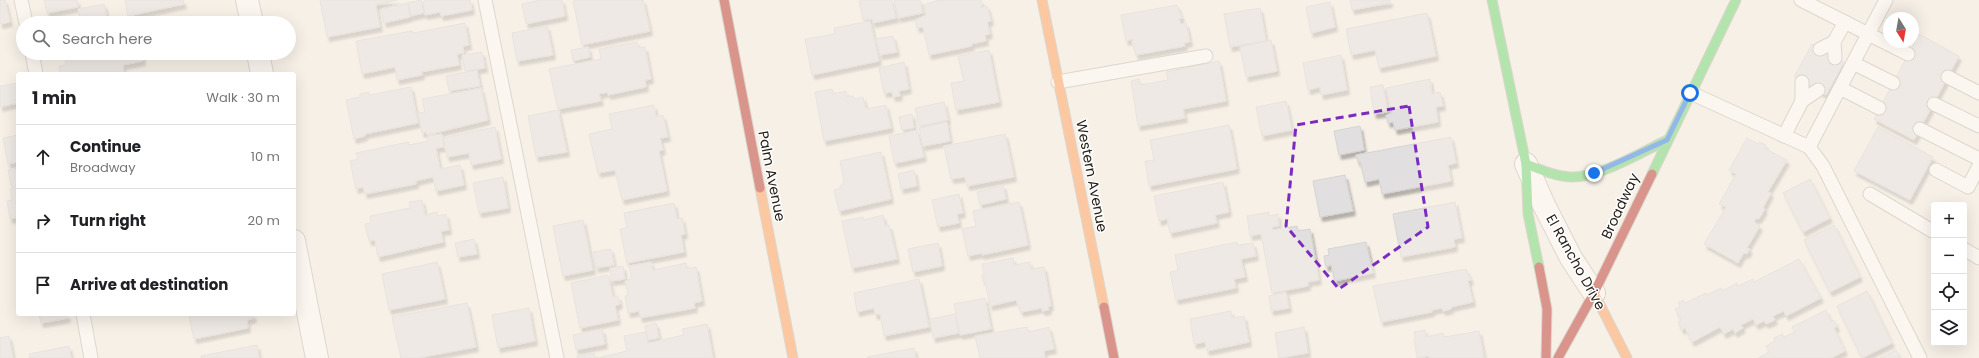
<!DOCTYPE html>
<html lang="en">
<head>
<meta charset="utf-8">
<style>
	:root { --surface:#fff; --page:#f6f6f6; --text:#202124; --muted:#757577; --line:#e0e0e0 }
	body { margin:0; font-family:Poppins,sans-serif; background:var(--page); color:var(--text) }
	.controls { position:absolute; right:12px; bottom:12px; display:grid; overflow:hidden; border-radius:4px; box-shadow:0 4px 16px #0002 }
	.controls button { width:36px; height:36px; display:grid; place-items:center; padding:0; border:0; border-bottom:1px solid var(--line); background:var(--surface); color:var(--text); font:20px sans-serif }
	.compass { position:absolute; left:1883px; top:12px; width:36px; height:36px; border-radius:50%; background:var(--surface); box-shadow:0 4px 16px #0002; rotate:169deg }
	.stop { position:absolute; width:12px; height:12px; margin:-9px; border:3px solid #1a73e8; border-radius:50%; background:#fff }
	.stop.end { background:#1a73e8; border-color:#fff; box-shadow:0 1px 4px #0008 }
	.list { margin:0; padding:0; list-style:none }
	h2 { display:flex; justify-content:space-between; align-items:center; height:52px; margin:0; padding:0 16px; font-size:17px }
	h2 small { font-size:13px; font-weight:400; color:var(--muted) }
	.list li { display:grid; grid-template-columns:26px 1fr auto; gap:12px; align-items:center; box-sizing:border-box; height:64px; padding:0 16px; border-top:1px solid var(--line) }
	.list b { display:block; font-size:15px; white-space:nowrap }
	.list p { margin:0; font-size:13px; white-space:nowrap; color:var(--muted) }
	.list em { font-size:13px; font-style:normal; color:var(--muted) }
	.icon { flex:none; width:22px; height:22px; fill:none; stroke:currentColor; stroke-width:2; stroke-linecap:round; stroke-linejoin:round }
	.map { position:relative; flex:none; width:1979px; height:358px; overflow:hidden }
	.search { position:absolute; background:var(--surface); box-shadow:0 4px 16px #0002; left:16px; top:16px; width:280px; height:44px; display:flex; align-items:center; gap:10px; box-sizing:border-box; padding:0 14px; border-radius:22px; color:var(--muted); font-size:15px }
	.panel { position:absolute; background:var(--surface); box-shadow:0 4px 16px #0002; left:16px; top:72px; width:280px; height:244px; border-radius:4px }
	.map>svg:first-child { display:block }
</style>
</head>
<body>
<div class="map">
<svg width="1979" height="358" viewBox="0 0 1979 358">
	<defs>
		<filter id="shadow"><feDropShadow dx="2.5" dy="4.5" stdDeviation="1" flood-color="#0004"/></filter>
	</defs>
	<rect width="100%" height="100%" fill="#f7f0e7"/>
	<g fill="#e2dfe0" stroke="#d5d3d3" filter="url(#shadow)">
		<polygon points="0,0 5,0 10,22 0,24"/>
		<polygon points="44,0 77,0 78,7 47,13"/>
		<polygon points="125,0 183,0 184,4 128,16"/>
		<polygon points="320,0 397,0 376,5 380,27 327,37"/>
		<polygon points="421,0 424,13 411,16 408,3"/>
		<polygon points="426,0 470,0 472,10 441,16 440,12 425,15 423,2"/>
		<polygon points="540,0 562,0 565,16 526,24 522,4"/>
		<polygon points="577,0 643,0 650,31 582,45 573,1"/>
		<polygon points="863,0 892,0 896,18 873,23 872,19 863,20 859,1"/>
		<polygon points="894,0 920,0 923,13 898,18"/>
		<polygon points="939,0 981,0 982,6 980,8 987,6 991,21 987,22 990,34 985,35 986,41 971,44 972,46 929,55 923,27 917,28 915,20 926,15 924,5"/>
		<polygon points="1350,0 1390,0 1390,3 1352,10"/>
		<polygon points="1330,2 1335,27 1311,33 1306,7"/>
		<polygon points="408,3 410,17 384,23 381,9"/>
		<polygon points="104,4 108,23 81,23 78,9"/>
		<polygon points="1177,5 1182,18 1179,19 1181,24 1186,23 1190,42 1184,43 1185,46 1136,55 1132,42 1133,39 1126,41 1121,15"/>
		<polygon points="1260,8 1266,41 1230,47 1224,14"/>
		<polygon points="1427,13 1436,56 1379,68 1375,50 1351,55 1346,29"/>
		<polygon points="870,21 879,61 812,75 805,39 835,34 834,28"/>
		<polygon points="465,23 469,45 463,46 464,53 457,54 459,65 421,72 422,75 397,80 395,67 362,74 356,41 412,31 413,33"/>
		<polygon points="547,26 553,55 517,61 512,33"/>
		<polygon points="1919,34 1959,56 1914,140 1874,119"/>
		<polygon points="893,36 897,52 880,55 876,39"/>
		<polygon points="1271,40 1277,71 1246,77 1240,47"/>
		<polygon points="637,42 639,48 645,47 651,79 645,80 646,87 608,95 608,92 599,94 601,101 558,109 549,69 601,59 599,49"/>
		<polygon points="1812,44 1844,62 1826,95 1794,77"/>
		<polygon points="588,47 590,57 573,61 571,50"/>
		<polygon points="989,50 999,102 956,110 951,83 964,81 958,56"/>
		<polygon points="482,52 485,68 465,71 462,55"/>
		<polygon points="64,53 142,53 143,61 123,65 124,74 60,74 59,66 66,65"/>
		<polygon points="1341,55 1347,90 1321,95 1320,87 1308,90 1303,63"/>
		<polygon points="1219,61 1226,101 1183,109 1185,118 1138,126 1131,81 1139,79 1140,85 1168,80 1166,72"/>
		<polygon points="904,62 909,89 899,91 900,96 893,97 892,92 884,93 879,68"/>
		<polygon points="477,70 480,86 449,91 446,76"/>
		<polygon points="1430,79 1432,94 1440,92 1443,106 1436,107 1438,122 1395,130 1393,122 1388,123 1386,115 1392,113 1386,88"/>
		<polygon points="18,83 18,103 0,107 0,86"/>
		<polygon points="1383,85 1388,112 1374,114 1370,87"/>
		<polygon points="411,87 418,123 365,134 365,136 354,139 346,100 360,97 360,94 369,92 369,95"/>
		<polygon points="481,88 488,120 427,135 426,132 422,133 418,113 425,112 422,99"/>
		<polygon points="832,89 833,94 846,91 847,97 853,96 854,99 863,97 866,109 886,105 891,128 824,141 815,92"/>
		<polygon points="1286,101 1292,130 1262,136 1256,107"/>
		<polygon points="944,102 948,120 919,126 915,108"/>
		<polygon points="654,105 656,117 663,115 668,137 660,138 663,150 659,151 667,191 622,200 615,170 598,173 589,134 612,129 609,114"/>
		<polygon points="558,110 567,152 536,157 528,116"/>
		<polygon points="912,114 914,128 902,130 899,117"/>
		<polygon points="947,122 950,141 923,146 919,128"/>
		<polygon points="1229,125 1237,169 1149,186 1145,161 1154,160 1150,140"/>
		<polygon points="1360,126 1364,150 1339,155 1334,131"/>
		<polygon points="495,127 501,159 471,165 469,153 447,157 443,138"/>
		<polygon points="1878,127 1933,157 1910,200 1854,171"/>
		<polygon points="917,130 924,157 896,163 894,162 889,136"/>
		<polygon points="442,134 444,147 436,148 440,169 460,165 464,185 436,191 433,177 416,181 416,184 365,194 363,187 356,189 350,161 358,159 356,153 408,142 409,145 428,141 428,136"/>
		<polygon points="1005,134 1014,177 967,186 965,177 951,179 944,146"/>
		<polygon points="18,135 18,162 8,164 3,138"/>
		<polygon points="1451,137 1456,163 1448,165 1451,181 1382,194 1379,179 1365,182 1360,161 1358,162 1356,155"/>
		<polygon points="1747,138 1758,144 1759,142 1766,145 1764,148 1787,160 1768,192 1771,193 1763,208 1765,209 1759,219 1757,218 1754,222 1760,226 1747,248 1750,249 1747,254 1744,253 1738,263 1704,244 1726,207 1719,204 1736,174 1729,170"/>
		<polygon points="881,152 891,199 839,211 834,190 839,189 844,181 840,161"/>
		<polygon points="18,168 18,217 10,219 7,201 12,200 10,189 12,189 8,170"/>
		<polygon points="914,170 917,186 901,189 898,174"/>
		<polygon points="1345,175 1353,211 1320,217 1313,181"/>
		<polygon points="503,177 508,208 479,213 473,183"/>
		<polygon points="1810,179 1830,218 1803,232 1783,193"/>
		<polygon points="1223,182 1229,212 1215,215 1217,223 1170,233 1167,219 1159,221 1154,196"/>
		<polygon points="1003,185 1006,199 980,205 977,192"/>
		<polygon points="959,194 963,213 957,214 959,223 938,227 932,200"/>
		<polygon points="422,200 425,215 437,212 438,216 446,214 449,230 441,231 443,242 378,257 375,240 369,241 365,224 371,223 370,216 410,208 409,202"/>
		<polygon points="1019,202 1028,245 982,255 982,253 968,256 962,229 976,226 973,211"/>
		<polygon points="1455,202 1462,238 1454,239 1455,247 1401,257 1393,214"/>
		<polygon points="674,203 677,219 682,218 685,234 681,235 684,252 627,263 620,229 627,228 624,213"/>
		<polygon points="1269,212 1269,216 1278,214 1279,226 1272,227 1273,230 1297,226 1298,231 1310,229 1319,280 1308,282 1308,286 1272,293 1261,234 1250,236 1247,216"/>
		<polygon points="883,215 885,226 889,225 897,259 852,268 842,221 863,217 864,220"/>
		<polygon points="583,220 593,270 563,276 553,226"/>
		<polygon points="1834,225 1860,277 1830,292 1804,240"/>
		<polygon points="474,239 477,254 458,257 455,243"/>
		<polygon points="1237,242 1238,245 1253,243 1256,256 1241,259 1245,277 1234,279 1236,288 1176,300 1170,272 1178,270 1175,255"/>
		<polygon points="1366,242 1373,273 1335,281 1331,265 1326,267 1324,256 1329,255 1328,249"/>
		<polygon points="938,243 942,266 913,272 908,249"/>
		<polygon points="611,249 614,265 596,268 593,252"/>
		<polygon points="1013,258 1014,265 1030,262 1031,269 1044,267 1051,306 1048,307 1049,310 1042,311 1042,308 1021,312 1016,300 990,306 985,281 983,281 982,275 984,275 982,264"/>
		<polygon points="1799,259 1821,298 1786,316 1784,311 1773,316 1775,320 1766,324 1764,321 1756,325 1753,319 1741,325 1743,328 1735,333 1733,329 1724,334 1720,327 1692,342 1685,328 1682,330 1678,322 1681,320 1675,309 1680,307 1678,303 1683,300 1685,303 1706,293 1707,295 1721,288 1722,291 1737,283 1738,286 1753,279 1754,282"/>
		<polygon points="437,262 445,299 389,310 382,274"/>
		<polygon points="651,262 653,270 686,263 687,269 696,267 702,301 694,303 695,308 640,318 639,311 628,313 625,296 628,295 625,281 632,279 629,266"/>
		<polygon points="623,266 625,279 611,281 610,268"/>
		<polygon points="1466,269 1471,280 1468,281 1473,302 1451,307 1451,309 1443,311 1442,308 1432,310 1432,312 1381,322 1373,286"/>
		<polygon points="608,275 613,297 618,296 620,304 615,306 618,320 580,328 571,283"/>
		<polygon points="919,279 929,327 884,336 880,314 875,315 874,308 857,312 854,293"/>
		<polygon points="1867,291 1892,343 1862,358 1837,306"/>
		<polygon points="1286,292 1289,308 1271,311 1269,296"/>
		<polygon points="985,298 991,329 960,335 954,304"/>
		<polygon points="467,303 476,347 418,358 401,358 392,317"/>
		<polygon points="529,308 535,341 498,348 492,315"/>
		<polygon points="1826,310 1831,322 1834,320 1837,327 1834,328 1845,351 1831,358 1758,358 1769,352 1766,346 1775,341 1774,338 1782,334 1784,337 1795,332 1792,327"/>
		<polygon points="1231,311 1232,318 1244,316 1249,342 1207,351 1205,342 1194,344 1190,319"/>
		<polygon points="39,314 67,314 68,318 41,323"/>
		<polygon points="197,314 253,314 254,318 247,320 248,328 194,339 189,316"/>
		<polygon points="955,314 959,333 933,338 930,319"/>
		<polygon points="656,323 659,338 648,340 645,326"/>
		<polygon points="707,324 713,358 597,358 627,351 624,336 646,332 648,343 684,335 682,329"/>
		<polygon points="1027,327 1029,332 1049,327 1054,349 1044,351 1045,358 980,358 975,336"/>
		<polygon points="1304,327 1308,353 1279,358 1275,333"/>
		<polygon points="602,329 605,344 576,350 573,335"/>
		<polygon points="1425,330 1426,337 1443,333 1444,337 1479,331 1484,358 1429,358 1429,356 1417,358 1414,339 1416,339 1414,332"/>
		<polygon points="9,336 13,358 0,358 0,338"/>
		<polygon points="257,345 259,358 201,358 201,356"/>
		<polygon points="69,346 71,358 30,358 29,354"/>
		<polygon points="914,348 916,358 868,358 867,357"/>
		<polygon points="1896,350 1900,358 1880,358"/>
		<polygon points="594,353 595,358 577,358 577,356"/>
	</g>
	<g fill="none" stroke-linecap="round" stroke-linejoin="round">
		<defs>
			<g id="lane">
				<polyline points="21,0 26,23"/>
				<polyline points="485,0 557,358"/>
				<polyline points="1801,0 1908,54"/>
				<polyline points="1820,49 1834,42"/>
				<polyline points="32,53 36,74"/>
				<polyline points="1835,58 1834,42 1845,22"/>
				<polyline points="1853,63 1893,83"/>
				<polyline points="1948,77 1979,93"/>
				<polyline points="1058,82 1206,56"/>
				<polyline points="1802,82 1802,101 1818,90"/>
				<polyline points="1840,88 1879,108"/>
				<polyline points="1691,93 1809,147 1823,166 1920,358"/>
				<polyline points="1934,104 1979,126"/>
				<polyline points="1920,129 1979,159"/>
				<polyline points="1784,136 1802,101"/>
				<polyline points="1809,147 1886,0"/>
				<polyline points="1936,170 1968,187 1979,166"/>
				<polyline points="1870,194 1934,232"/>
				<polyline points="1964,249 1979,258"/>
				<polyline points="83,314 91,358"/>
			</g>
			<g id="street">
				<polyline points="247,0 252,23"/>
				<polyline points="258,53 262,74"/>
				<polyline points="1526,164 1544,205 1571,258 1594,293"/>
				<polyline points="294,241 317,358"/>
			</g>
			<g id="fast">
				<polyline points="1492,0 1526,164 1528,214 1539,267"/>
				<path d="M1526,164C1541,170 1557,177 1573,177C1600,177 1642,152 1667,140"/>
				<polyline points="1652,174 1736,0"/>
			</g>
			<g id="slow">
				<polyline points="1042,0 1104,307"/>
				<polyline points="760,188 793,358"/>
				<polyline points="1594,293 1627,358"/>
			</g>
			<g id="jam">
				<polyline points="724,0 760,188"/>
				<polyline points="1539,267 1547,309 1546,358"/>
				<polyline points="1104,307 1114,358"/>
				<polyline points="1558,358 1594,293 1652,174"/>
			</g>
		</defs>
		<use href="#lane" stroke="#bdb7af" stroke-width="15"/>
		<use href="#street" stroke="#bdb7af" stroke-width="24"/>
		<use href="#fast" stroke="#bdb7af" stroke-width="11"/>
		<use href="#slow" stroke="#bdb7af" stroke-width="11"/>
		<use href="#jam" stroke="#bdb7af" stroke-width="11"/>
		<use href="#lane" stroke="#fefdfb" stroke-width="13"/>
		<use href="#street" stroke="#fefdfb" stroke-width="22"/>
		<use href="#fast" stroke="#63d668" stroke-width="9"/>
		<use href="#slow" stroke="#ff974d" stroke-width="9"/>
		<use href="#jam" stroke="#b3261e" stroke-width="9"/>
	</g>
	<g fill="none" stroke-linecap="round" stroke-linejoin="round">
		<polyline stroke="#1a73e8" stroke-width="5" points="1594,173 1667,140 1690,93"/>
	</g>
	<path d="M0 0H1979V358H0ZM1409,106L1428,227L1339,289L1286,226L1296,125Z" fill="#f7f0e7" fill-opacity=".55" fill-rule="evenodd"/>
	<path fill="none" stroke="#7b2cbf" stroke-width="3" stroke-dasharray="8 5" stroke-linejoin="round" d="M1409,106L1428,227L1339,289L1286,226L1296,125Z"/>
	<g text-anchor="middle" dominant-baseline="central" stroke-width="3" stroke-linejoin="round" paint-order="stroke">
		<g font-size="14" fill="#262119" stroke="#fff">
			<text transform="translate(772 176) rotate(79)">Palm Avenue</text>
			<text transform="translate(1092 176) rotate(79)">Western Avenue</text>
			<text transform="translate(1620 206) rotate(-65)">Broadway</text>
			<text transform="translate(1576 262) rotate(61)">El Rancho Drive</text>
		</g>
	</g>
</svg>
<div class="controls">
<button>+</button>
<button>−</button>
<button><svg class="icon" aria-label="locate" viewBox="0 0 24 24"><circle cx="12" cy="12" r="6"/><path d="M12 2v4M12 18v4M2 12h4M18 12h4"/></svg></button>
<button><svg class="icon" aria-label="layers" viewBox="0 0 24 24"><path d="M12 4l9 5-9 5-9-5zM3 14l9 5 9-5"/></svg></button>
</div>
<svg class="compass" viewBox="-18 -18 36 36"><path d="M0-13l5 13h-10z" fill="#e53935"/><path d="M0 13l5-13h-10z" fill="#757577"/></svg>
<div class="stop" style="left:1690px;top:93px"></div>
<div class="stop end" style="left:1594px;top:173px"></div>
<div class="search"><svg class="icon" aria-label="search" viewBox="0 0 24 24"><circle cx="10" cy="10" r="6"/><path d="M15 15l6 6"/></svg>Search here</div>
<section class="panel">
<h2>1 min<small>Walk · 30 m</small></h2>
<ul class="list">
<li><svg class="icon" aria-label="ahead" viewBox="0 0 24 24"><path d="M12 20V5M6 11l6-6 6 6"/></svg><div><b>Continue</b><p>Broadway</p></div><em>10 m</em></li>
<li><svg class="icon" aria-label="right" viewBox="0 0 24 24"><path d="M7 20v-9h11M14 6l5 5-5 5"/></svg><div><b>Turn right</b></div><em>20 m</em></li>
<li><svg class="icon" aria-label="arrive" viewBox="0 0 24 24"><path d="M6 21V4h12l-3 4 3 4H6"/></svg><div><b>Arrive at destination</b></div></li>
</ul>
</section>
</div>
</body>
</html>
